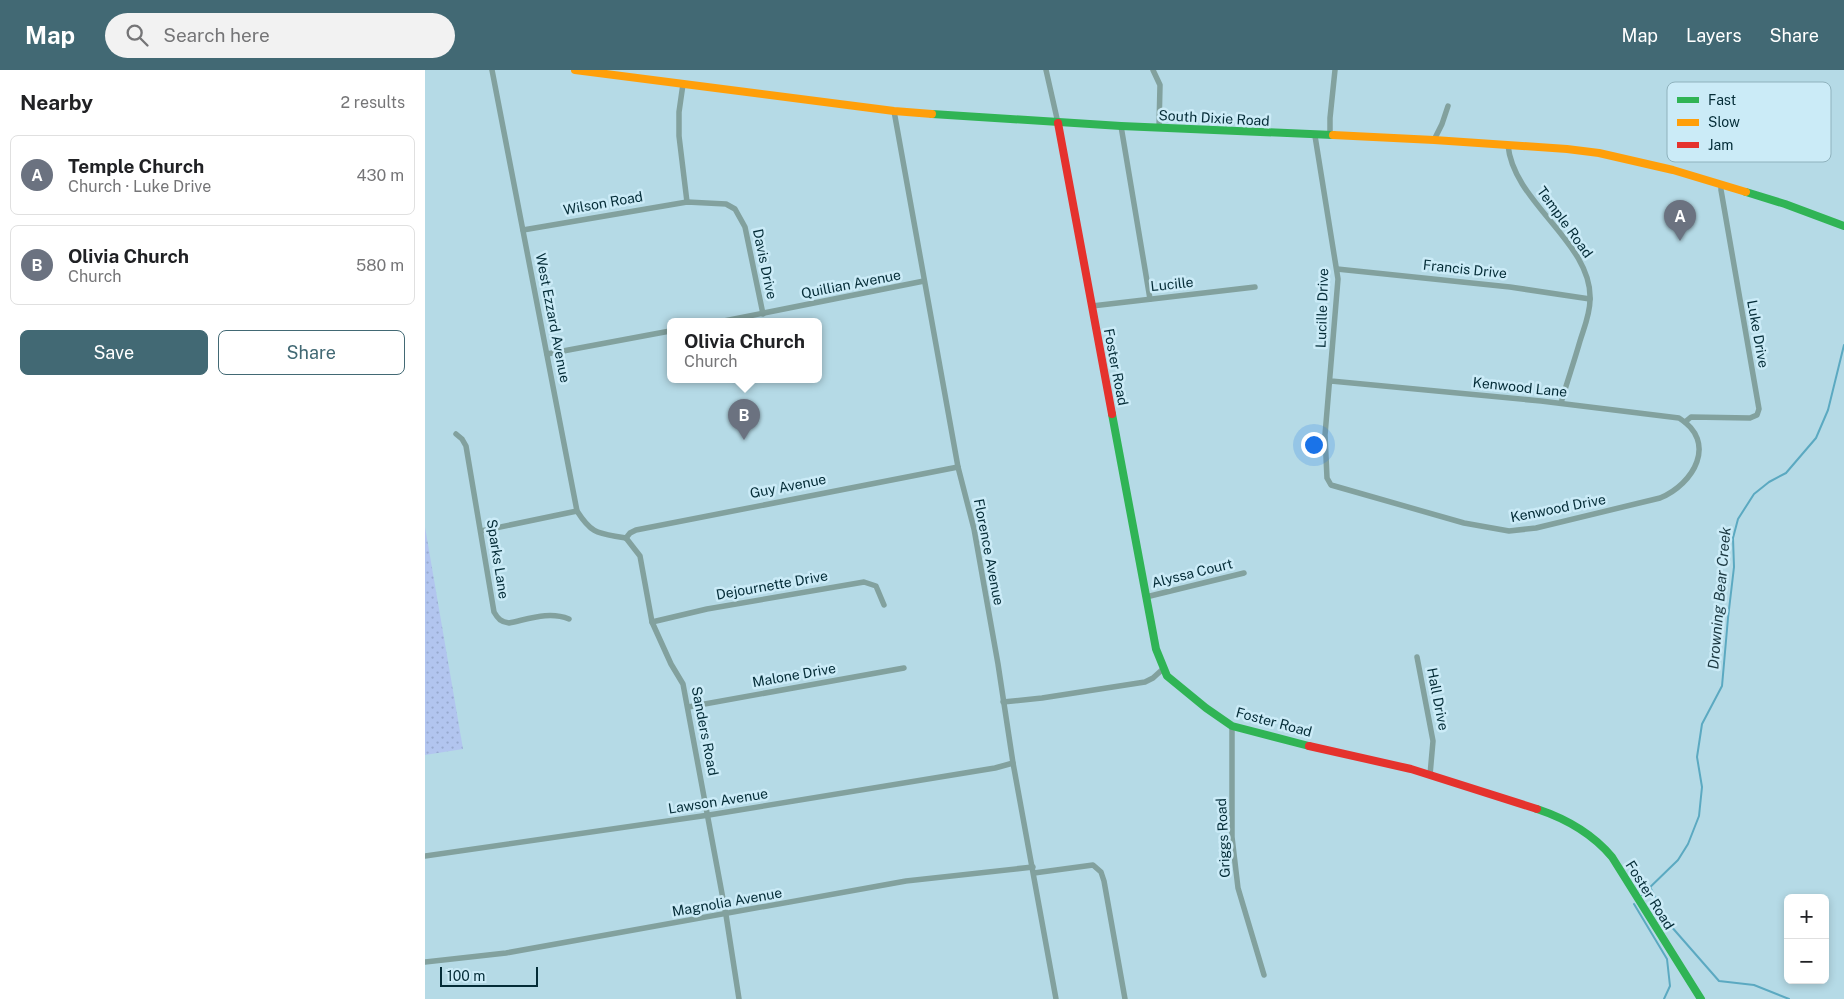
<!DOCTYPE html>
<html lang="en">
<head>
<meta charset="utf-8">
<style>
	:root { --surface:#fff; --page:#f2f2f2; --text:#202124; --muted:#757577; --line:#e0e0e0; --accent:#426974 }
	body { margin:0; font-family:"Public Sans",sans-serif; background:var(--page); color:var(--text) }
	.controls { position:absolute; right:15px; bottom:15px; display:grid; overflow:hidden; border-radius:8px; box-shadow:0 2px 8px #0003 }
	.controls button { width:45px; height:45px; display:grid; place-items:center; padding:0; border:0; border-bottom:1px solid var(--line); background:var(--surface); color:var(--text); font:25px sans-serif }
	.scale { position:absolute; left:15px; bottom:12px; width:98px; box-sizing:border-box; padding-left:5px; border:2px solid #042c37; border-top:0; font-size:14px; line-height:18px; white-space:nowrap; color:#042c37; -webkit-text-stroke:4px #cbebf7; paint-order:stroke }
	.you { position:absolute; left:888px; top:374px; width:18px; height:18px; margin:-12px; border:4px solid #fff; border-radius:50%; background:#1a73e8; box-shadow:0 0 0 8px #1a73e833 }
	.badge { display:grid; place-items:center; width:32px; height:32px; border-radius:50%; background:var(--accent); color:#fff; font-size:16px; font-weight:700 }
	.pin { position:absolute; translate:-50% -41px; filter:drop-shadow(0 1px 2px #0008) }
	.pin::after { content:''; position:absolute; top:26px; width:18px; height:15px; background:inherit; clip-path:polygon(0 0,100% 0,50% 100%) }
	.popup { position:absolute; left:242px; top:248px; width:155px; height:65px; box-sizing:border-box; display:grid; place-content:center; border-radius:8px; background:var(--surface); filter:drop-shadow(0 1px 4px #0005); font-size:16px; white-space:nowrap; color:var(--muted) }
	.popup b { font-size:19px; color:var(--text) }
	.popup::after { content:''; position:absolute; left:50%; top:100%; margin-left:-10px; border:10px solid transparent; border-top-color:var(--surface) }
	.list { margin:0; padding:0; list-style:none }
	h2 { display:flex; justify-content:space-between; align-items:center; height:65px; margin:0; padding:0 20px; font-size:21px }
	h2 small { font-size:16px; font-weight:400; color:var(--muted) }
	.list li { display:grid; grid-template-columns:32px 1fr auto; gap:15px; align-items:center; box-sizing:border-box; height:80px; margin:0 10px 10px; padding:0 10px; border:1px solid var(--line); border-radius:8px }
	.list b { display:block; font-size:19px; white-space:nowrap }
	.list p { margin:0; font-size:16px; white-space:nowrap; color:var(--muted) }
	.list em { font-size:16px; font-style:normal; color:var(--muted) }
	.actions { display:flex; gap:10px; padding:15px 20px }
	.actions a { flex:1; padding:11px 0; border:1px solid var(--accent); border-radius:8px; text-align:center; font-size:18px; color:var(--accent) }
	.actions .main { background:var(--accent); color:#fff }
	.icon { flex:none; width:28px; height:28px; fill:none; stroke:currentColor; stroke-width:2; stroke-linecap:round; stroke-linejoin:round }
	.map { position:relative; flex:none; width:1419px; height:929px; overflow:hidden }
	header { display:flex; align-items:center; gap:30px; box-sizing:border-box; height:70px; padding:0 25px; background:var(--accent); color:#fff }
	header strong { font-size:24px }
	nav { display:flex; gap:28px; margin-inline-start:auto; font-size:18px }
	.search { width:350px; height:45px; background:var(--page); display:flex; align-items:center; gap:12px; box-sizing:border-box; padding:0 18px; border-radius:28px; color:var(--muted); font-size:19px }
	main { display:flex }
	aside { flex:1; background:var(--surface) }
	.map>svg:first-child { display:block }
</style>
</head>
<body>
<header>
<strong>Map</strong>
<div class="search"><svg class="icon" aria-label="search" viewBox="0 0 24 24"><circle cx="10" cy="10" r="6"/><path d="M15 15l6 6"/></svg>Search here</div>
<nav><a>Map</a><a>Layers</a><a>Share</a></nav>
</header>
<main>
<aside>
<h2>Nearby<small>2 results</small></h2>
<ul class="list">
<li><span class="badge" style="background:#6b7280">A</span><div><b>Temple Church</b><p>Church · Luke Drive</p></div><em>430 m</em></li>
<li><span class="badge" style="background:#6b7280">B</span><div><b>Olivia Church</b><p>Church</p></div><em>580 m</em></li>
</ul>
<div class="actions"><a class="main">Save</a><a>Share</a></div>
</aside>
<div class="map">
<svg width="1419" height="929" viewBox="0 0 1419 929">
	<defs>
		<pattern id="park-dots" width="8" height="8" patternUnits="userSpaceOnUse" patternTransform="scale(1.25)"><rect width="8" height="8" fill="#b2c5ef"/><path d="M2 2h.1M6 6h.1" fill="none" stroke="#97a9ce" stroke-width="1.8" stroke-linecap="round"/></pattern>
	</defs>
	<rect width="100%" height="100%" fill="#b5dae6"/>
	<polygon fill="url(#park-dots)" points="0,457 38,679 0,685"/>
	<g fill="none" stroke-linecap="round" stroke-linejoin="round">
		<g stroke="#5ba9c1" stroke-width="2">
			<polyline points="1225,817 1245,855 1294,911 1329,915 1364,929"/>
			<polyline points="1217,825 1253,790 1263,774 1274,746 1277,717 1272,687 1277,654 1297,616 1303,548 1309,497 1308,468 1313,449 1329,424 1344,412 1361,403 1391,368 1403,340 1419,275"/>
			<polyline points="1209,834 1242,889 1245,916 1239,929"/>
		</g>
		<g stroke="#82a19e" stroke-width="5.5">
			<path d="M67,0L152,441C168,466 174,463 201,468"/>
			<polyline points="621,0 633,53"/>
			<polyline points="728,0 735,15 734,58"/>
			<polyline points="258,14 254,42 254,66 262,132"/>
			<polyline points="469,41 533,397 549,459 573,594 588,693 631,929"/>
			<polyline points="696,56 725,229"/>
			<path d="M890,66L913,209L900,365L902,408L906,415L1039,453L1084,461L1111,458L1235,428C1269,414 1293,372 1254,348L1116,331L906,311"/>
			<polyline points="905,66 905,48 910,0"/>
			<polyline points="1009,70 1017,54 1023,36"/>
			<path d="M1083,75C1088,133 1168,173 1165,230C1165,244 1159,258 1155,271C1149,292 1142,312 1136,333"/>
			<polyline points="98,160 262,132 301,134 310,139 320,157 338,244"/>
			<polyline points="912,199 1085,217 1165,229"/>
			<polyline points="667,236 830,217"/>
			<polyline points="299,251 499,211"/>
			<polyline points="122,284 245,261"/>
			<polyline points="1260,352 1266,347 1325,348 1332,345 1334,339 1296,120 1296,114"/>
			<path d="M31,364L37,369L41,376L69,542C73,549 76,552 84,553C104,549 124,541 144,549"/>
			<polyline points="56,461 152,441"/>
			<polyline points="201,468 215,486 227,552 246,594 258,614 301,845 314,929"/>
			<polyline points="201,468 205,463 211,460 533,397"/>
			<polyline points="721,527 819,503"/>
			<polyline points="227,552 282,539 439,512 451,516 459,535"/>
			<polyline points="992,587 1008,671 1005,705"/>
			<polyline points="578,632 617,628 720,612 728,608 739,598"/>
			<polyline points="263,637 479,598"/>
			<polyline points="807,656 807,767 813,818 839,905"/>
			<polyline points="0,786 284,745 570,698 588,693"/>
			<polyline points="609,803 668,795 676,802 679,811 700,929"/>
			<polyline points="0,892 81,883 481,811 608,797"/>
		</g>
		<g stroke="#30b455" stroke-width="8">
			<polyline points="507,44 696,56 908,65"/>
			<polyline points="1321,122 1360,134 1419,156"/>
			<polyline points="687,344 731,579 742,606 781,638 807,656 884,676"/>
			<path d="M1112,739C1142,749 1167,763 1187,787L1276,929"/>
		</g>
		<g stroke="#ff9f0a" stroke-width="8">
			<polyline points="150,0 469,41 507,44"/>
			<polyline points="908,65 1009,70 1142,79 1174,83 1248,100 1321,122"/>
		</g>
		<g stroke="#e5322d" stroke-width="8">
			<polyline points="633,53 687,344"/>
			<polyline points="884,676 986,699 1112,739"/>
		</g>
	</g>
	<g text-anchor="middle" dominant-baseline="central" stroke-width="5" stroke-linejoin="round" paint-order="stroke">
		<g font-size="14" fill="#042c37" stroke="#cbebf7">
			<text transform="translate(789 48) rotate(3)">South Dixie Road</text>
			<text transform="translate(178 133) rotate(-10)">Wilson Road</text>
			<text transform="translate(1140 152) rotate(54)">Temple Road</text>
			<text transform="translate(340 194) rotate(78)">Davis Drive</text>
			<text transform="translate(1040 199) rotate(6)">Francis Drive</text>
			<text transform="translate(426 214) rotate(-11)">Quillian Avenue</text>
			<text transform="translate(747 214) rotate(-6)">Lucille</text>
			<text transform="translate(897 238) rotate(-88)">Lucille Drive</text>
			<text transform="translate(128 248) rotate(79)">West Ezzard Avenue</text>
			<text transform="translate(1333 264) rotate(80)">Luke Drive</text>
			<text transform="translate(691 297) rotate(79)">Foster Road</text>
			<text transform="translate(1095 317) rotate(6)">Kenwood Lane</text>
			<text transform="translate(363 416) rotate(-11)">Guy Avenue</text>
			<text transform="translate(1133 438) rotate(-11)">Kenwood Drive</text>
			<text transform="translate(564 482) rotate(79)">Florence Avenue</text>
			<text transform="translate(73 489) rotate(81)">Sparks Lane</text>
			<text transform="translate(767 503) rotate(-14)">Alyssa Court</text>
			<text transform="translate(347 515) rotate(-10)">Dejournette Drive</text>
			<text transform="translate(369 605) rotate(-10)">Malone Drive</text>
			<text transform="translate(1013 629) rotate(79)">Hall Drive</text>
			<text transform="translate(849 652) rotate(15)">Foster Road</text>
			<text transform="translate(280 661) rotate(79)">Sanders Road</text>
			<text transform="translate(293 731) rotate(-9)">Lawson Avenue</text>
			<text transform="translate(798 768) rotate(-93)">Griggs Road</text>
			<text transform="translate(1225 825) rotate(58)">Foster Road</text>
			<text transform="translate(302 832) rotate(-10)">Magnolia Avenue</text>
		</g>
		<g font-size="15" font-style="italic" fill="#1b3841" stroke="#cbebf7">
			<text transform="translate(1294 528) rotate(-85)">Drowning Bear Creek</text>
		</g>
	</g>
	<rect x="1242" y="12" width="164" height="80" rx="8" fill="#cbebf7" stroke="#8fb2bd" stroke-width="1"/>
	<rect x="1252" y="27" width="22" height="6" fill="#30b455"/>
	<rect x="1252" y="49" width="22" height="7" fill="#ff9f0a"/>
	<rect x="1252" y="72" width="22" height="6" fill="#e5322d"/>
	<g font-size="14" fill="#042c37">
		<text x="1283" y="35">Fast</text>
		<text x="1283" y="57">Slow</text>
		<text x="1283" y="80">Jam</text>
	</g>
</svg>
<div class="controls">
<button>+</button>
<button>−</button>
</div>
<div class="scale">100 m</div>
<div class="you"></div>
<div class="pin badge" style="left:1255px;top:171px;background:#6b7280">A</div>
<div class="pin badge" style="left:319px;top:370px;background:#6b7280">B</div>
<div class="popup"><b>Olivia Church</b>Church</div>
</div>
</main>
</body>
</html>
